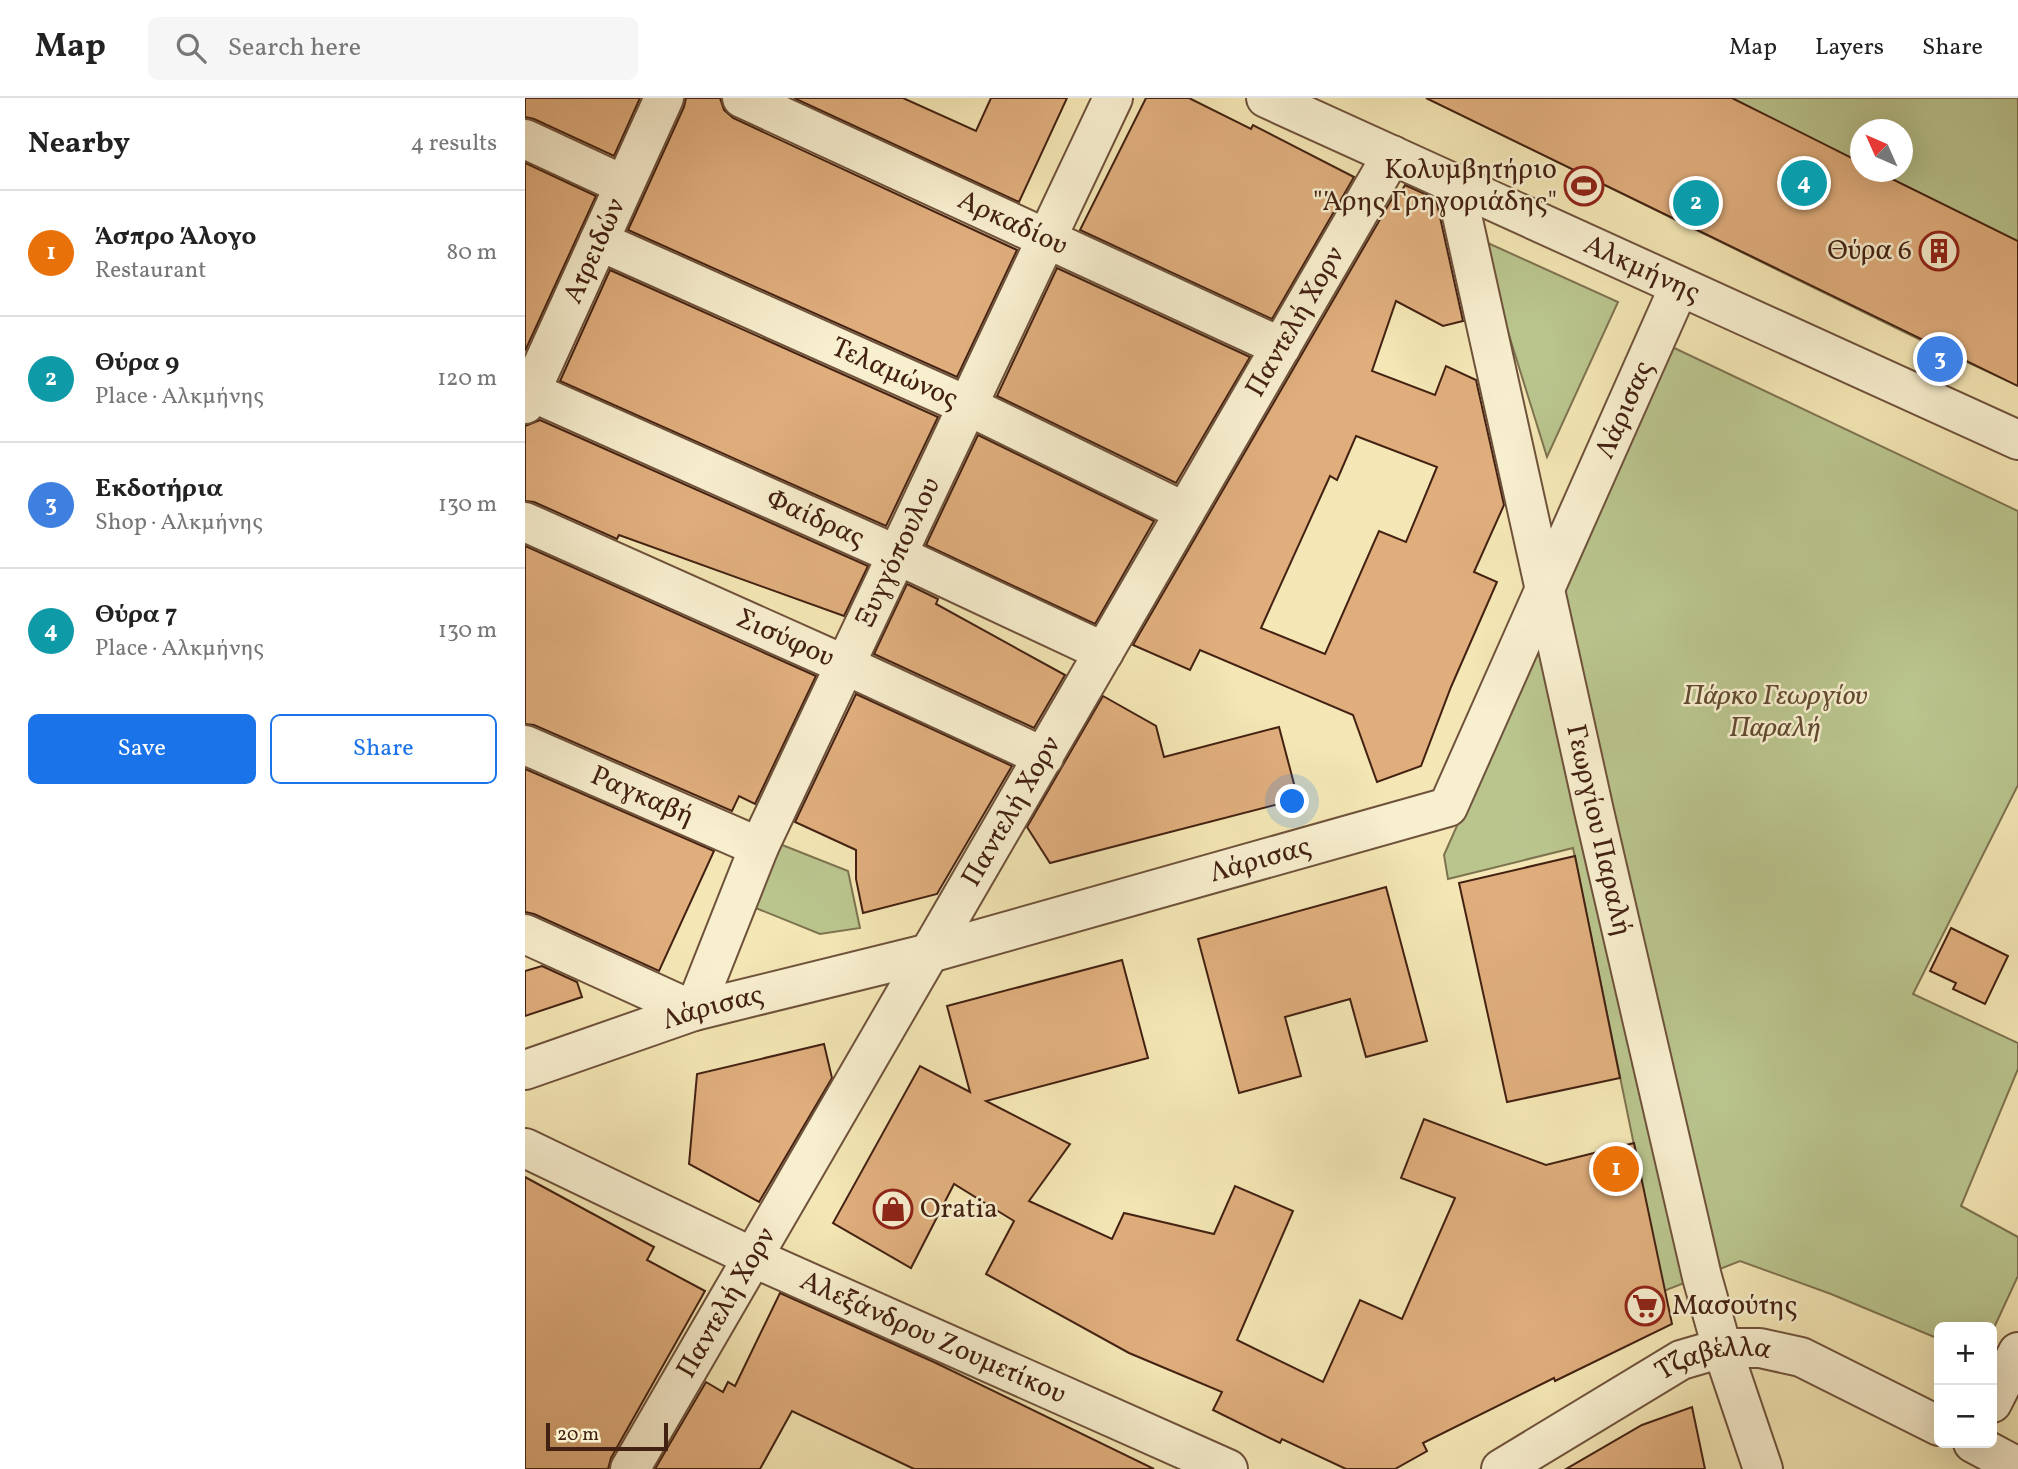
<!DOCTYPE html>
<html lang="en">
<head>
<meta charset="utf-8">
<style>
	:root { --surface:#fff; --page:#f6f6f6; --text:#222; --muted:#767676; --line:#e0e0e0; --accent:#1a73e8 }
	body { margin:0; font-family:Vollkorn,serif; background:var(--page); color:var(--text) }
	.controls { position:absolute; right:21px; bottom:21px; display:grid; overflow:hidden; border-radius:10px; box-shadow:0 7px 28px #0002 }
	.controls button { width:63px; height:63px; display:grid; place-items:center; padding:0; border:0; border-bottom:2px solid var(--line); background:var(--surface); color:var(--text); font:35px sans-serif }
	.compass { position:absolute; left:1325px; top:21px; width:63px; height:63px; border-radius:50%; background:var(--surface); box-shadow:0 7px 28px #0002; rotate:315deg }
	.scale { position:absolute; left:21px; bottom:18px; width:122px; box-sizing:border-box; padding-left:7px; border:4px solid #432112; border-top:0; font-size:19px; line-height:24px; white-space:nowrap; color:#432112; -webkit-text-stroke:5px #f8efcf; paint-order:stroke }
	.you { position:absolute; left:768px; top:704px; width:24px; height:24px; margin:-18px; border:5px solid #fff; border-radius:50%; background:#1a73e8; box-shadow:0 0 0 10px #1a73e833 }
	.badge { display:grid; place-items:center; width:46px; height:46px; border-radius:50%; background:var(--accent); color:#fff; font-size:23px; font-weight:700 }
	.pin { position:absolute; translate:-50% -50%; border:4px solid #fff; box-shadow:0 2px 7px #0006 }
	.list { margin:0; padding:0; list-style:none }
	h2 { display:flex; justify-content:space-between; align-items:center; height:91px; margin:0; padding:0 28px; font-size:30px }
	h2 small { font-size:23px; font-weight:400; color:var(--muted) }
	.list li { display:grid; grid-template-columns:46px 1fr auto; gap:21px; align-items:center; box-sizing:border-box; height:126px; padding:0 28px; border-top:2px solid var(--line) }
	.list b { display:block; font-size:26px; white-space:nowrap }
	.list p { margin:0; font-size:23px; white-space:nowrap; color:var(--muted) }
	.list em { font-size:23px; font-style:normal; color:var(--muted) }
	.actions { display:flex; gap:14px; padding:21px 28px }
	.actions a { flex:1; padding:16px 0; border:2px solid var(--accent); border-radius:10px; text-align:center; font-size:24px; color:var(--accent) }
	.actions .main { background:var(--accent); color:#fff }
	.icon { flex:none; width:38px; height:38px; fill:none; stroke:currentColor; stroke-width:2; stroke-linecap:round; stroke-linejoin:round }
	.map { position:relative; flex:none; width:1493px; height:1371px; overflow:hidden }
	header { display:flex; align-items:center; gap:42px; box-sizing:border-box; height:98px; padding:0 35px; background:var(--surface); border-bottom:2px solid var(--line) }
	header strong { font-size:33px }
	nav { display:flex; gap:38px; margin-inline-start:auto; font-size:24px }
	.search { width:490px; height:63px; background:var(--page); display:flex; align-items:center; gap:18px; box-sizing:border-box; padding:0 24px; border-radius:10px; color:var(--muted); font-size:26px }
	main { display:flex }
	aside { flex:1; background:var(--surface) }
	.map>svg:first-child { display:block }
</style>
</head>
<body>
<header>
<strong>Map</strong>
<div class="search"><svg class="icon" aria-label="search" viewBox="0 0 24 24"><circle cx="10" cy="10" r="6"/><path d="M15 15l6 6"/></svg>Search here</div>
<nav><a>Map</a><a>Layers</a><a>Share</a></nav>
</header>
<main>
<aside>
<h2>Nearby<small>4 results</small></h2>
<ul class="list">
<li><span class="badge" style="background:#e8710a">1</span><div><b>Άσπρο Άλογο</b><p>Restaurant</p></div><em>80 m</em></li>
<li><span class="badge" style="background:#0f9aa8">2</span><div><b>Θύρα 9</b><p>Place · Αλκμήνης</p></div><em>120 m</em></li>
<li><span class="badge" style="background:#3f7fe0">3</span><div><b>Εκδοτήρια</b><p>Shop · Αλκμήνης</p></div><em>130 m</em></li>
<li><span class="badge" style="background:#0f9aa8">4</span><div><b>Θύρα 7</b><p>Place · Αλκμήνης</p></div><em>130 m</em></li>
</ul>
<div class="actions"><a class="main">Save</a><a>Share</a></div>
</aside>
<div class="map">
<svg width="1493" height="1371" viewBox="0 0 1493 1371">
	<rect width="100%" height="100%" fill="#f4e7b5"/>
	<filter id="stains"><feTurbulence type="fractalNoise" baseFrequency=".00286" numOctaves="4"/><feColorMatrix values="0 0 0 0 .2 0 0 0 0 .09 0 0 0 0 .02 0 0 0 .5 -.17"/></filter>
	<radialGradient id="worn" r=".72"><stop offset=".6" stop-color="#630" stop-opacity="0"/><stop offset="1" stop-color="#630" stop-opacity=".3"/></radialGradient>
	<g fill="#bac58e" stroke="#7e7350" stroke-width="2" fill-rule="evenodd">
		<path d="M902,0H1493V288L1408,248ZM1336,32H1378V74H1336Z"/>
		<polygon points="954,141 1093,204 1022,359"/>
		<polygon points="1145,248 1493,413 1493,687 1388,896 1493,945 1493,971 1436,1108 1493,1139 1493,1178 1467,1234 1467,1229 1414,1229 1414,1241 1306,1196 1215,1163 1139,1193 1048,750 923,781 919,757"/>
		<polygon points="242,741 323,773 335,830 295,836 216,804"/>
	</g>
	<g fill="#e0ae7d" stroke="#432112" stroke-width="2" fill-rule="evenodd">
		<polygon points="0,0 115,0 89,58 9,21 0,19"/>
		<polygon points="161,0 195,0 199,12 208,20 492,152 432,279 103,132 159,9"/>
		<polygon points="269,0 378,0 451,33 466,0 542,0 494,104"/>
		<polygon points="621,0 664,0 726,31 728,27 829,79 747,221 555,132"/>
		<polygon points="901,0 1207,0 1335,64 1335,74 1353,74 1493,143 1493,288"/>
		<polygon points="0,65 71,98 0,253"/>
		<path d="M880,87L911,101L938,223L918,228L871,203L847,273L910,297L921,268L951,282L979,407L949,474L972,484L926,589L896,668L852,684L828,617L675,552L665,572L608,547L868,99L872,101ZM831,338L912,369L881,444L854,433L800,556L736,530L805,378L812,382Z"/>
		<polygon points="532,170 725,259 651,385 472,298"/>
		<polygon points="85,172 413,319 361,428 35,283"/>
		<polygon points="15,322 343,468 319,518 94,437 92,441 9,404 0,403 0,328"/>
		<polygon points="453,337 629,423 570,526 401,447"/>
		<polygon points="0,448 291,578 230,706 214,698 207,713 9,627 0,626"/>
		<polygon points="382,486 413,501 411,506 540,577 509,630 349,556"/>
		<polygon points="331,596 487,668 412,796 338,815 331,781 331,752 270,724"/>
		<polygon points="578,598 631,628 639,659 754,629 773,701 525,765 502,729"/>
		<polygon points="0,671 189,753 134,873 9,816 0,814"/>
		<polygon points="1050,758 1095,980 982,1004 934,785"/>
		<polygon points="861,789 902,943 841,959 825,901 760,919 776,978 714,995 673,841"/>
		<polygon points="1426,830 1483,858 1460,906 1428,891 1431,885 1405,873"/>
		<polygon points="597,862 623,960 461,1003 545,1046 504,1103 587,1141 599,1115 689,1136 710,1088 768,1113 712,1242 798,1284 835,1202 877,1221 930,1100 876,1080 899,1021 1021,1067 1109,1045 1147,1226 1030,1283 1029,1280 898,1345 902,1353 870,1371 821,1371 757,1341 755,1345 688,1312 697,1294 604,1255 461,1176 489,1123 429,1086 386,1170 308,1125 395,968 445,994 422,908"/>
		<polygon points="17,868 52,884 57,899 0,918 0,873"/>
		<polygon points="299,946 307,980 234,1104 164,1066 172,976"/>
		<polygon points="0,1079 129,1149 122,1162 180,1193 86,1360 83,1371 0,1371"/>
		<polygon points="255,1195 411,1265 629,1371 389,1371 267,1313 235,1371 130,1371 181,1284 198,1294 203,1284 210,1288"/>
		<polygon points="1167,1309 1180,1371 1041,1371 1117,1327"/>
	</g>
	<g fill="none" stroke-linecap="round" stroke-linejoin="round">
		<defs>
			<g id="street">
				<path id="s1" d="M217,0L756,249"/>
				<path id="s2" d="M741,0L1493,342"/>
				<polyline points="0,41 99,87"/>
				<path id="s3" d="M930,86L1069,713L1177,1179L1197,1250L1238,1371"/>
				<path id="s4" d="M74,143L443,308L660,414"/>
				<path id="s5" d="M0,291L372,457L579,554"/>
				<path id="s6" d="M0,306L139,0"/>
				<path id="s7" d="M0,424L320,567L519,659"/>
				<path id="s8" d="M0,647L234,749"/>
				<path id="s9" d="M0,836L169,913L234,749L588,0"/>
				<path id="s10" d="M0,972L169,913L405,855L923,709L1154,189"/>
				<path id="s11" d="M0,1050L229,1160L703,1371"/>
				<polyline points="1467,1305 1493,1254"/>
				<polyline points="1448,1345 1493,1369"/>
				<path id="s12" d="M105,1371L867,57"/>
				<path id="s13" d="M976,1371L1156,1262L1197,1250H1235L1276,1259L1414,1328"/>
			</g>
		</defs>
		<use href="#street" stroke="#6f523b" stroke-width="42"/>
		<use href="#street" stroke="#f8efcf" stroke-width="38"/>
	</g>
	<defs>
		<symbol id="stadium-ring" viewBox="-11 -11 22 22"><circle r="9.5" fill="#f8efcf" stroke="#8f2418" stroke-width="1.5"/><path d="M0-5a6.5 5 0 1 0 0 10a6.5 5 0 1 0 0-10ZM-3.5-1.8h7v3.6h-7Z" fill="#8f2418"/></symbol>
		<symbol id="building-ring" viewBox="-11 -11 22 22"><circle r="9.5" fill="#f8efcf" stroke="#8f2418" stroke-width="1.5"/><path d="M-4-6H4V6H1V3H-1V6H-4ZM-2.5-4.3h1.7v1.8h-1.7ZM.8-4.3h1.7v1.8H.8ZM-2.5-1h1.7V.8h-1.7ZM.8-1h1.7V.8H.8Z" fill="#8f2418"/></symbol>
		<symbol id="shop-ring" viewBox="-11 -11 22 22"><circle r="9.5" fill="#f8efcf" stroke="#8f2418" stroke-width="1.5"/><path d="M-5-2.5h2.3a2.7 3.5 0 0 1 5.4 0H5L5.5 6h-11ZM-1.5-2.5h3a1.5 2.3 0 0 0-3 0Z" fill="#8f2418"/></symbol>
		<symbol id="supermarket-ring" viewBox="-11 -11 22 22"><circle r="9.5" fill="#f8efcf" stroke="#8f2418" stroke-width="1.5"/><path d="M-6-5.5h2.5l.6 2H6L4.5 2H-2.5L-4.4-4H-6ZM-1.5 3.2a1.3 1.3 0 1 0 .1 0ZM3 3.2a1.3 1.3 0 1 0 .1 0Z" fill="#8f2418"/></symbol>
	</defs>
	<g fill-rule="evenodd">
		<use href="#stadium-ring" x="1037" y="66" width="44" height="44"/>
		<use href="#building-ring" x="1392" y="131" width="44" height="44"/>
		<use href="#shop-ring" x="346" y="1089" width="44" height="44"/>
		<use href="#supermarket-ring" x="1098" y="1186" width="44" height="44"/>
	</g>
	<g text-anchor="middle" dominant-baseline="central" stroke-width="5" stroke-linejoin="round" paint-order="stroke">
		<g font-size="28" fill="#432112" stroke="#f8efcf" text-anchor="end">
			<text x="1032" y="72">Κολυμβητήριο<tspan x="1032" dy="32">"Άρης Γρηγοριάδης"</tspan></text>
			<text x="1387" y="153">Θύρα 6</text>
			<text x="395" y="1111" text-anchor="start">Oratia</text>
			<text x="1147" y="1208" text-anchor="start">Μασούτης</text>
		</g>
		<g font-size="28" fill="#432112" stroke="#f8efcf">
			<text stroke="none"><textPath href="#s1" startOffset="298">Αρκαδίου</textPath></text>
			<text stroke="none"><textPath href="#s6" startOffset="168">Ατρειδών</textPath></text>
			<text stroke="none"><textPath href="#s2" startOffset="413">Αλκμήνης</textPath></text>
			<text stroke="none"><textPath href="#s12" startOffset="1326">Παντελή Χορν</textPath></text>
			<text stroke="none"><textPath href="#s4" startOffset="324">Τελαμώνος</textPath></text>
			<text stroke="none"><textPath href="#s10" startOffset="1395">Λάρισας</textPath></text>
			<text stroke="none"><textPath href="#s5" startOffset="318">Φαίδρας</textPath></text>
			<text stroke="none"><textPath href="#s9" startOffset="688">Ξυγγόπουλου</textPath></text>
			<text stroke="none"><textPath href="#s7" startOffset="285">Σισύφου</textPath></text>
			<text stroke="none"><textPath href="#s8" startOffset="128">Ραγκαβή</textPath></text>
			<text stroke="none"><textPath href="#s12" startOffset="760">Παντελή Χορν</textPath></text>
			<text stroke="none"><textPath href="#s3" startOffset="662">Γεωργίου Παραλή</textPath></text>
			<text stroke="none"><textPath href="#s10" startOffset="765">Λάρισας</textPath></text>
			<text stroke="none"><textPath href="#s10" startOffset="198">Λάρισας</textPath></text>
			<text stroke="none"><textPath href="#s12" startOffset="192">Παντελή Χορν</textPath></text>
			<text stroke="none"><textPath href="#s11" startOffset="450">Αλεξάνδρου Ζουμετίκου</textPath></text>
			<text stroke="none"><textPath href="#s13" startOffset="243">Τζαβέλλα</textPath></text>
		</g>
		<g font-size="28" font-style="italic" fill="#614a31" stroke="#f8efcf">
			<text x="1250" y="598">Πάρκο Γεωργίου<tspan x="1250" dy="32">Παραλή</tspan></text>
		</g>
	</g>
	<rect width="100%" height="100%" filter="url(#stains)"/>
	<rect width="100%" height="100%" fill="url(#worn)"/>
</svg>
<div class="controls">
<button>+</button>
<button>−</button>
</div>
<svg class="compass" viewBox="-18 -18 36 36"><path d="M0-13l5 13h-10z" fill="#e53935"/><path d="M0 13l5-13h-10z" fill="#767676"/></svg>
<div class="scale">20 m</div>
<div class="you"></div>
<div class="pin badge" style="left:1091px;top:1071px;background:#e8710a">1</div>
<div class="pin badge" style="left:1171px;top:105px;background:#0f9aa8">2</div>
<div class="pin badge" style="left:1415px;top:261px;background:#3f7fe0">3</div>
<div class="pin badge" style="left:1279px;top:85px;background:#0f9aa8">4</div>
</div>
</main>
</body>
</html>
